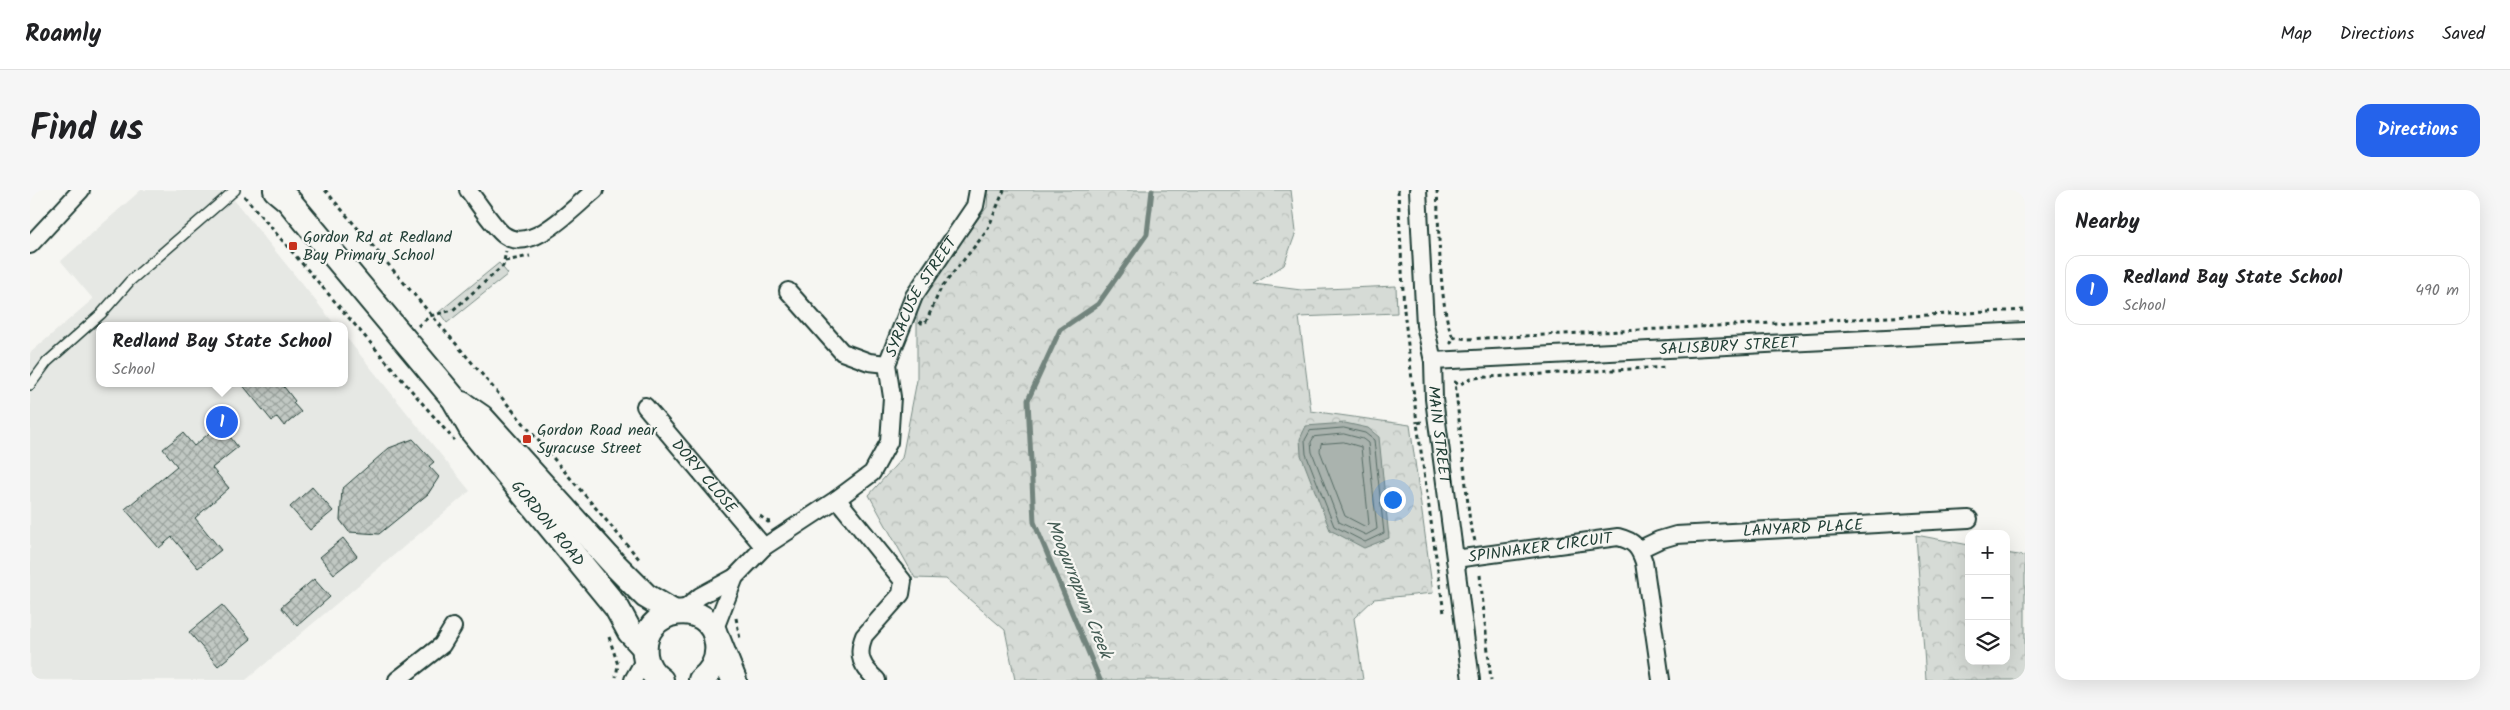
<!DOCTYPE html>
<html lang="en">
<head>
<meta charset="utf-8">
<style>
	:root { --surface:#fff; --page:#f6f6f6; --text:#202124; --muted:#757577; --line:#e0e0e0; --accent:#2563eb }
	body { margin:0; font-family:Kalam,sans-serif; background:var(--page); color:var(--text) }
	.controls { position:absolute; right:15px; bottom:15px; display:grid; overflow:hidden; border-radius:10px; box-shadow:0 5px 20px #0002 }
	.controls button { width:45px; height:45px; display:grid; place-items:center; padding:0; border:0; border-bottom:1px solid var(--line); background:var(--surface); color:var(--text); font:25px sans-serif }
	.you { position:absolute; left:1362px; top:309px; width:18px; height:18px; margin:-12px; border:4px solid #fff; border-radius:50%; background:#1a73e8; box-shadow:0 0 0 8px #1a73e833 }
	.badge { display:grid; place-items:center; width:32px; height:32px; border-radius:50%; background:var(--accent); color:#fff; font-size:16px; font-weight:700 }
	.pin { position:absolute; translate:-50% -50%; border:2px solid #fff; box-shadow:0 1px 5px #0006 }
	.popup { position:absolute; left:66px; top:132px; width:252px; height:65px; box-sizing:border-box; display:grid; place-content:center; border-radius:10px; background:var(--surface); filter:drop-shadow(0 1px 4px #0005); font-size:16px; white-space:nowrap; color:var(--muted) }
	.popup b { font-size:19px; color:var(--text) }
	.popup::after { content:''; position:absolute; left:50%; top:100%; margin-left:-10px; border:10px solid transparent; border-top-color:var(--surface) }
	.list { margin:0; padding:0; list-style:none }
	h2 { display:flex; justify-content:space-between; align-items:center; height:65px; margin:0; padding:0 20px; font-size:21px }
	h2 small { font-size:16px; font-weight:400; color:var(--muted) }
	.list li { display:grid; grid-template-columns:32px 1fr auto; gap:15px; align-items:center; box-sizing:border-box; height:70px; margin:0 10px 10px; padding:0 10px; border:1px solid var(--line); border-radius:15px }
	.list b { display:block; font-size:19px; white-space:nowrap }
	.list p { margin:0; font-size:16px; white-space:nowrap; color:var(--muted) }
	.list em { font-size:16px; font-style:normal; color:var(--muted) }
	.icon { flex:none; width:28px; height:28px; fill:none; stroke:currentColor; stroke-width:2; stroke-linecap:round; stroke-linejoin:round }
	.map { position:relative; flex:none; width:1995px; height:490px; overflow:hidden; border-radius:15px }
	header { display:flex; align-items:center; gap:30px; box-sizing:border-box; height:70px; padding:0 25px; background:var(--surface); border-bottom:1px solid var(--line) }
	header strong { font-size:24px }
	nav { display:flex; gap:28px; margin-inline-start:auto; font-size:18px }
	.intro { display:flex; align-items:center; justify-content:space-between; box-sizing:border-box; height:120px; padding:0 30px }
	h1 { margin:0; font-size:35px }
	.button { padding:12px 22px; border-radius:15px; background:var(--accent); color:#fff; font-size:18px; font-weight:700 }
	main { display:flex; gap:30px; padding:0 30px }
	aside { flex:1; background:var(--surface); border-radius:15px; box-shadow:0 5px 20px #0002 }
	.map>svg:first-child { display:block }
</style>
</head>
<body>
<header>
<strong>Roamly</strong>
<nav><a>Map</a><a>Directions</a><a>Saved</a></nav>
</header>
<div class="intro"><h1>Find us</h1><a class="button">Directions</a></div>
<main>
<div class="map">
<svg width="1995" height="490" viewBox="0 0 1995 490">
	<defs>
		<pattern id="forest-crowns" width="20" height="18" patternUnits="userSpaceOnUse" patternTransform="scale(1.25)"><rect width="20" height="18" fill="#d6dbd6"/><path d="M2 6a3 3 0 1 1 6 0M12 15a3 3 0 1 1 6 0" fill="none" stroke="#b7bdb8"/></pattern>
		<pattern id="building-cross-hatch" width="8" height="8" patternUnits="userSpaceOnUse" patternTransform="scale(1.25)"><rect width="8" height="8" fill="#c1c8c3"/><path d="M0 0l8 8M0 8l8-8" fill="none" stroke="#9ca49f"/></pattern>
	</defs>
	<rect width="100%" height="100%" fill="#f6f6f2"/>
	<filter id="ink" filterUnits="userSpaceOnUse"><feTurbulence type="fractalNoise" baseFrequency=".02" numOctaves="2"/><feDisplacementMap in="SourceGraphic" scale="10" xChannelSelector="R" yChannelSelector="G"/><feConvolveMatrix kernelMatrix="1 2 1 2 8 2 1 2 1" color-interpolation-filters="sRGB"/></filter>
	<g filter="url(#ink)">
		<polygon fill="#e6e8e4" points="111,0 196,0 306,136 70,136 70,193 314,193 315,146 440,301 216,490 0,490 0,163 63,109 31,71"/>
		<polygon fill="#d6dbd6" stroke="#7a8c85" points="469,73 478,84 417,133 409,122"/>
		<g fill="url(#forest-crowns)" stroke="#7a8c85">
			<polygon points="958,0 1261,0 1266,42 1254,75 1224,94 1271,100 1366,96 1367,123 1269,127 1281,221 1380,235 1403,403 1344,409 1324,428 1333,490 985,490 975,440 916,389 885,388 839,305 872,268 887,190 887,111 957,17"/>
			<polygon points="1886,345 1939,355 1939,471 1976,471 1976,363 1995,366 1995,490 1896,490"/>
		</g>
		<polygon fill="#aab3ae" stroke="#72847d" points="1315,233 1338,238 1349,247 1359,348 1334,358 1300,340 1271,265 1270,249 1276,236"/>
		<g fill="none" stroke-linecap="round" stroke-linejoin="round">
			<g stroke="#576c65" stroke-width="1">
				<polygon points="1314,238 1335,243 1344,250 1354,343 1335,352 1304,336 1276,264 1275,250 1280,241"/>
				<polygon points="1314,244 1333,249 1338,253 1347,339 1336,345 1309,332 1282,262 1281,252 1284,247"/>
				<polygon points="1314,252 1331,257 1339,334 1336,337 1315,326 1290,261 1291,254"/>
			</g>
			<polyline stroke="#72847d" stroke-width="5" points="1070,490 1004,332 998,210 1030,140 1068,114 1117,44 1122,0"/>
		</g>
		<g fill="url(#building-cross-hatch)" stroke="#1f3d34">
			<polygon points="211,193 251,193 265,211 263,213 271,222 254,236 247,227 242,231"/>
			<polygon points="190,234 208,257 182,278 199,298 165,328 191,360 168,378 142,347 129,358 95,319 147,276 133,259 153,243 164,256"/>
			<polygon points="383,249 404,272 399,276 409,287 398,304 349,344 319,342 310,330 312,299 359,258"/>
			<polygon points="282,297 303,321 280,340 260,317"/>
			<polygon points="313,348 327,366 304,384 290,367"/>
			<polygon points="284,389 300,407 267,436 251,417"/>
			<polygon points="192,415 221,449 188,476 159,442"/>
		</g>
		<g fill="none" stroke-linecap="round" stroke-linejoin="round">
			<defs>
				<polyline id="lane" points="0,195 17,172 71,124 100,91 205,0"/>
				<g id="street">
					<path d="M438,0C447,11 464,38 474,45C502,65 545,16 565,0"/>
					<path id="s1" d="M1388,0L1395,135L1403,171L1404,209L1441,490"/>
					<polyline points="0,55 51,0"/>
					<polyline points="758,101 812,162 839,172 857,174"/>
					<path id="s2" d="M1403,171L1995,141"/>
					<path id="s3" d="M615,216L734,357"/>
					<path d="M807,309L873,391L871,404L834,446C826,466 832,477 847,490"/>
					<path id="s4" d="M1610,359L1629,350L1646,345L1939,329"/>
					<path id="s5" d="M1425,369L1588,347C1604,351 1609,357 1614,372L1631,490"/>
					<polyline points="651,422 670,406 705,387"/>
					<path id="s6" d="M684,441L705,387L734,357L807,309L842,283L859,252L862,207L857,174L884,106L945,16L948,0"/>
					<polyline points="367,490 412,455 423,437"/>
					<polyline points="603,490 615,469"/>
				</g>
				<g id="secondary">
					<path id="s7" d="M246,0L258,10L424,209L443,242L587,418L600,442L614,457"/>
					<polyline points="432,214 451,227 584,374 616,406 643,422"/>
					<polyline points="688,450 704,490"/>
					<path d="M631,490C623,485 616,475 615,465C609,415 682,406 687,453C689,468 683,481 671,490"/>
				</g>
			</defs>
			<use href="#lane" stroke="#1f3d34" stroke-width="12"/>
			<use href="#street" stroke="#1f3d34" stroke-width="20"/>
			<use href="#secondary" stroke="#1f3d34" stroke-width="28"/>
			<g stroke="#1f3d34" stroke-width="3" stroke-dasharray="4 4" stroke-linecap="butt">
				<polyline points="295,0 610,370"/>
				<polyline points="1368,0 1374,120 1387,233"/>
				<path d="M1407,0C1409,33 1409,122 1423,147L1421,153L1425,147L1437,149L1995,120"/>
				<polyline points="214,6 424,250"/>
				<polyline points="475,71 500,66"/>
				<polyline points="889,132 895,134 911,98 957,41 974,0"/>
				<polyline points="388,136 400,126 423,120 473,76 476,61"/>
				<polyline points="1392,232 1387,233 1414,423"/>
				<polyline points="730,326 738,332 742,331"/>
				<polyline points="1445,351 1440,333 1425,192 1429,195 1441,188 1637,177"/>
				<polyline points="1450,385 1461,490"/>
				<polyline points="706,428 710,449"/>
				<polyline points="579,447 588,475 586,487"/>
			</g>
			<use href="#lane" stroke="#f6f6f2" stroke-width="9"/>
			<use href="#street" stroke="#f6f6f2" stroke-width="16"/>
			<use href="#secondary" stroke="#f6f6f2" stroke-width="24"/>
		</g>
	</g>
	<g fill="#c8321e" stroke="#f6f6f2" stroke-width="2">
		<rect x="258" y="51" width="10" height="10" rx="2.5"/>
		<rect x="492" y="244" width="10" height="10" rx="2.5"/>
	</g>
	<g text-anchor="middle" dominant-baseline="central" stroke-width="4.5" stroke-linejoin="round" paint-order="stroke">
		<g font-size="16" fill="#1f3d34" stroke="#f6f6f2" text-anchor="start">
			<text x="273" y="47">Gordon Rd at Redland<tspan x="273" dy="18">Bay Primary School</tspan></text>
			<text x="507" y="240">Gordon Road near<tspan x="507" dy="18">Syracuse Street</tspan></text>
		</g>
		<g font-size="16" fill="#1f3d34" stroke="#f6f6f2">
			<text stroke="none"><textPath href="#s6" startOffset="420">SYRACUSE STREET</textPath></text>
			<text stroke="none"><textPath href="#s2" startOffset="296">SALISBURY STREET</textPath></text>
			<text stroke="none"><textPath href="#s1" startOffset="246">MAIN STREET</textPath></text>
			<text stroke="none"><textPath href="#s3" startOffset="92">DORY CLOSE</textPath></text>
			<text stroke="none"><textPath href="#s7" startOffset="431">GORDON ROAD</textPath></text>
			<text stroke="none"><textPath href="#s4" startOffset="166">LANYARD PLACE</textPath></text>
			<text stroke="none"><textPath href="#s5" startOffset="86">SPINNAKER CIRCUIT</textPath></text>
		</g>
		<g font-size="18" font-style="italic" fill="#425a52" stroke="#f6f6f2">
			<text transform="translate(1048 399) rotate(68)">Moogurrapum Creek</text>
		</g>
	</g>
</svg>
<div class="controls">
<button>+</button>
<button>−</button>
<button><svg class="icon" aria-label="layers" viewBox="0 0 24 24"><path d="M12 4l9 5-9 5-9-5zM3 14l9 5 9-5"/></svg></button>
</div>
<div class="you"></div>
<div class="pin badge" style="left:192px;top:232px">1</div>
<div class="popup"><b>Redland Bay State School</b>School</div>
</div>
<aside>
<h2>Nearby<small></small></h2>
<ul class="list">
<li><span class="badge">1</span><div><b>Redland Bay State School</b><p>School</p></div><em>490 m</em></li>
</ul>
</aside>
</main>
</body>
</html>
